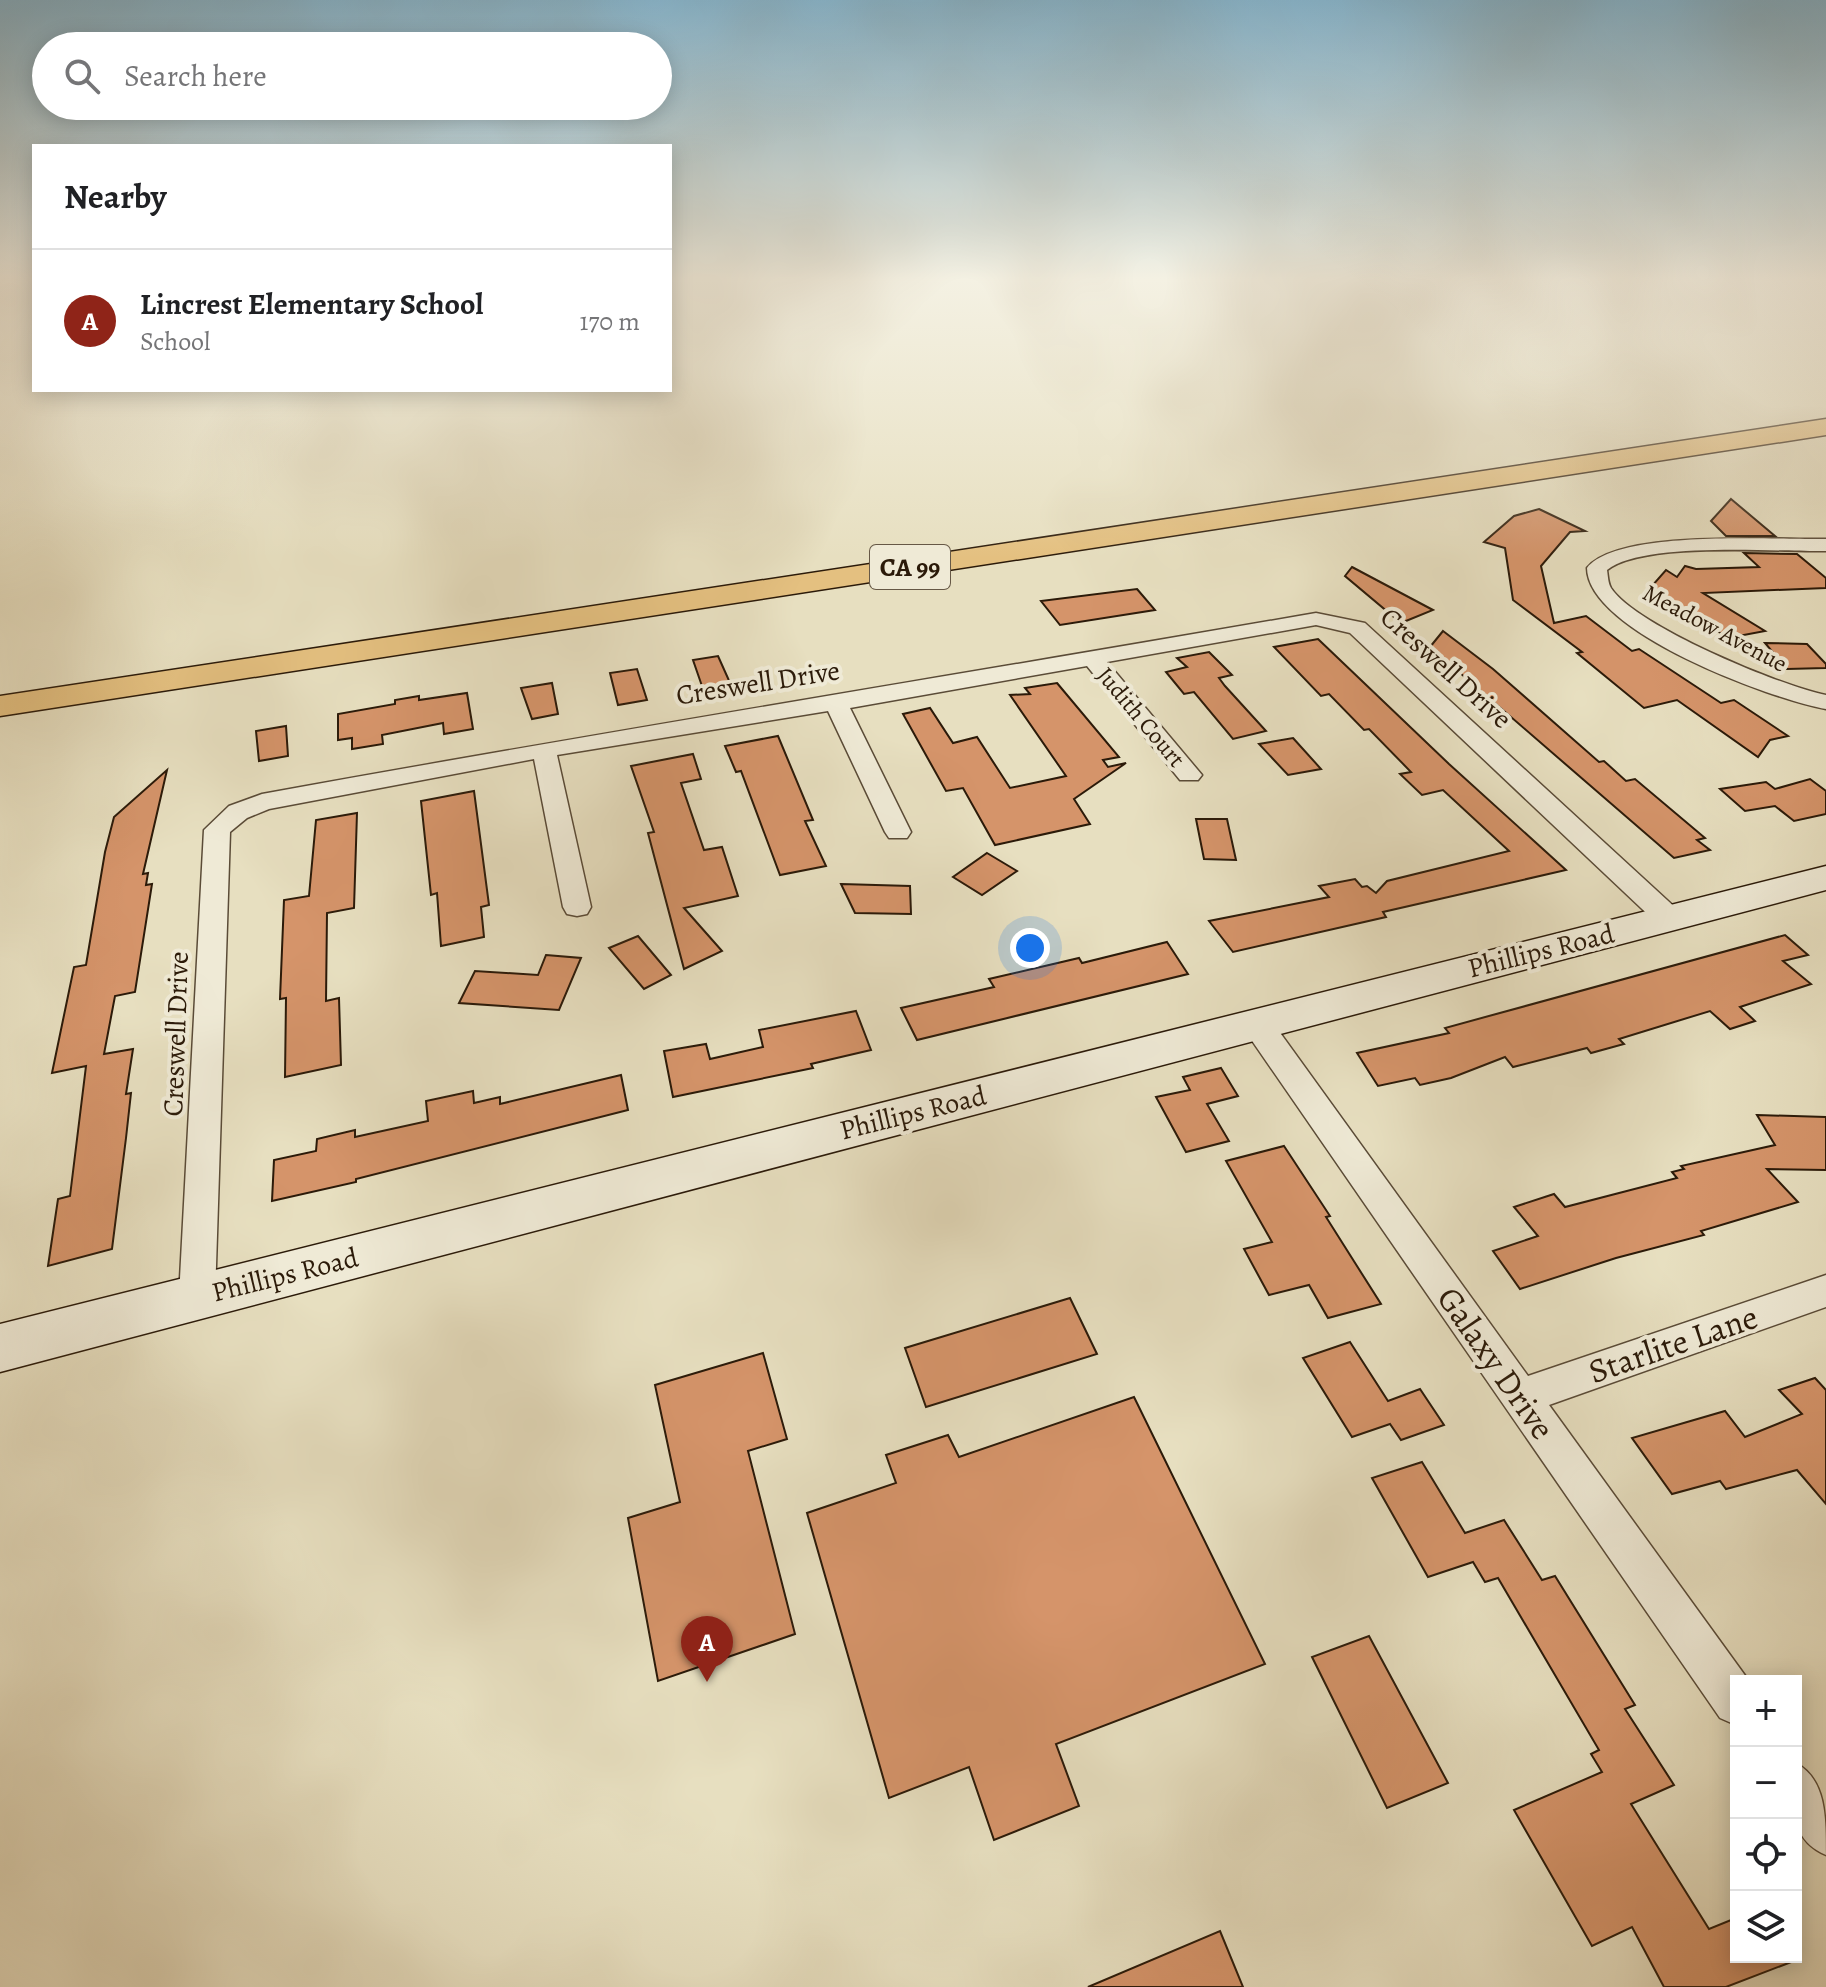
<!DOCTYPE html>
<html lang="en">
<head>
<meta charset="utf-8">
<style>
	:root { --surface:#fff; --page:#f6f6f6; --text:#202124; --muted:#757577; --line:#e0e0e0; --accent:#8f2418 }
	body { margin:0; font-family:Alegreya,serif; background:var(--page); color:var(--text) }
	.controls { position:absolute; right:24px; bottom:24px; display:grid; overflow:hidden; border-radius:0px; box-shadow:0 4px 20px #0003 }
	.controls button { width:72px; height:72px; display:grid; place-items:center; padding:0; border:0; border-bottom:2px solid var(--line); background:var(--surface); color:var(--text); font:40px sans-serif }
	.you { position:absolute; left:1030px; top:948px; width:28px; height:28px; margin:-20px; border:6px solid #fff; border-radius:50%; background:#1a73e8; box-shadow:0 0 0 12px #1a73e833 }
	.badge { display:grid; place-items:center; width:52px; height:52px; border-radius:50%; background:var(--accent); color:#fff; font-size:26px; font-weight:700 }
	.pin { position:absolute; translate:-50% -66px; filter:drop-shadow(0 2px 4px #0008) }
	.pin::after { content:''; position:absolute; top:42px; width:28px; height:24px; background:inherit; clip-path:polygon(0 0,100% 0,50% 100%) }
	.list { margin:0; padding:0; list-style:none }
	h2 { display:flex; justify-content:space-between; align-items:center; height:104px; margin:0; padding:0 32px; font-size:34px }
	h2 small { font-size:26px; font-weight:400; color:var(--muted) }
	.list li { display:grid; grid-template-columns:52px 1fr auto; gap:24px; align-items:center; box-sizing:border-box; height:144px; padding:0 32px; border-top:2px solid var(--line) }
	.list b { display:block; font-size:30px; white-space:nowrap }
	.list p { margin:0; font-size:26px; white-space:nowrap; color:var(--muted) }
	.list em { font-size:26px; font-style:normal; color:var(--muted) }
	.icon { flex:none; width:44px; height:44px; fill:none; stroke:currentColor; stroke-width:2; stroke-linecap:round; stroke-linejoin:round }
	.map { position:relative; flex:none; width:1826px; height:1987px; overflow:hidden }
	.search { position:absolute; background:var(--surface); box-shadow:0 4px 20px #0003; left:32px; top:32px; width:640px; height:88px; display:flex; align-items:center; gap:20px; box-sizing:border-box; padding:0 28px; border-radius:44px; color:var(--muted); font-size:30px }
	.panel { position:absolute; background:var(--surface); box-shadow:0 4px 20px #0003; left:32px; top:144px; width:640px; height:248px; border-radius:0px }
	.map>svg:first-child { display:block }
</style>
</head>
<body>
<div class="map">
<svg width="1826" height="1987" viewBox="0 0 1826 1987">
	<rect width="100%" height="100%" fill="#e7dfc0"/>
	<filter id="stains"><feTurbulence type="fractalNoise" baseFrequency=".0025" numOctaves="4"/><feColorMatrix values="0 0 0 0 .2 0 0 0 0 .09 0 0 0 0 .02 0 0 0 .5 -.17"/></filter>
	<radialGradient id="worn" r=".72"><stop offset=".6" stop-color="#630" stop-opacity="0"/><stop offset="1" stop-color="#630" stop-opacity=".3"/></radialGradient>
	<g fill="#d5946a" stroke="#2b1a09" stroke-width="2">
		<polygon points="1731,499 1775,536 1726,536 1711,521"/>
		<polygon points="1539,509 1585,531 1570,532 1541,566 1554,623 1586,616 1632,651 1639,649 1721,703 1734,700 1788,736 1770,740 1758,757 1677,700 1644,708 1577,653 1582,652 1513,600 1505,548 1484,542 1514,516"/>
		<polygon points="1744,553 1797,554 1826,578 1826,588 1703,593 1765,631 1728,638 1651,587 1666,570 1677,577 1685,566 1696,569 1759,567"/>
		<polygon points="1352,567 1433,610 1401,623 1345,576"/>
		<polygon points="1137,589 1155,610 1060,625 1041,601"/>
		<polygon points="1443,631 1493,669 1599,762 1604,761 1626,781 1635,779 1705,838 1697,840 1710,850 1674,858 1430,647"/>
		<polygon points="1318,639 1449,764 1566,870 1383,912 1386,917 1233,952 1209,921 1329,897 1319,886 1355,879 1362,887 1367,886 1376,893 1387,881 1509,851 1443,790 1422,795 1400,774 1411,772 1369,729 1364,730 1329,694 1321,696 1274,647"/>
		<polygon points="1765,643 1807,644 1826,664 1826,668 1787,669"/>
		<polygon points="1209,652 1232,675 1219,678 1225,686 1266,731 1233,739 1194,692 1184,694 1166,672 1187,667 1177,658"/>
		<polygon points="718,656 731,685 703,689 693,660"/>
		<polygon points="637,669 647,700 618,705 610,673"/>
		<polygon points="552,683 558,714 532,719 521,688"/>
		<polygon points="1057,683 1119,757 1103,760 1108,767 1126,763 1074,799 1090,824 995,845 963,788 946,791 903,714 930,708 953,743 977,737 1010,788 1066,776 1010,695 1030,694 1025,688"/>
		<polygon points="467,693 473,729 444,734 443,723 382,735 383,744 352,749 352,738 338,740 338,714 395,704 395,700 419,696 419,700"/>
		<polygon points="286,726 288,756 259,761 256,731"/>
		<polygon points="778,736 813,820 805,821 826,866 780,875 741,771 736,772 725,746"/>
		<polygon points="1293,738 1321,769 1288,775 1259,744"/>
		<polygon points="693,754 701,779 681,783 704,850 722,847 738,896 684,908 722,951 684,969 648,833 654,832 631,766"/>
		<polygon points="167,770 143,874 148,873 146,885 152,884 135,992 115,996 104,1054 133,1049 126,1094 131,1093 126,1138 112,1249 48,1266 58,1199 70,1196 86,1066 52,1073 74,967 86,965 105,852 114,817"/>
		<polygon points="1810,779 1826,791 1826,814 1794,821 1775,806 1745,811 1720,789 1766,782 1775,789"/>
		<polygon points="474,791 489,905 481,907 484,937 441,946 437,893 431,895 421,801"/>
		<polygon points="357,813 354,908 327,913 326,1001 339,998 341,1065 285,1077 286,998 280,999 284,900 309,896 316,820"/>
		<polygon points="1196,819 1227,819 1236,860 1204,859"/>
		<polygon points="987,853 1017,871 982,895 953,877"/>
		<polygon points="841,884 910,886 911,914 855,913"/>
		<polygon points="1785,935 1808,955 1783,961 1811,984 1740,1007 1755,1021 1730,1029 1710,1011 1619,1039 1624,1044 1591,1053 1587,1048 1513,1067 1505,1057 1451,1078 1420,1085 1415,1078 1378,1086 1357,1053 1449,1033 1445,1028"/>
		<polygon points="638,936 671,975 644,989 609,948"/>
		<polygon points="1167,942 1188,974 917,1040 901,1008 994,987 989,979 1079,958 1082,963"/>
		<polygon points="546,955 581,958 559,1010 459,1003 475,971 538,975"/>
		<polygon points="856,1011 871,1050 811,1064 813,1068 673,1097 664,1051 706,1044 710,1059 763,1047 759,1030"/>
		<polygon points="1221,1068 1238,1096 1207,1104 1229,1141 1186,1152 1156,1097 1190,1090 1183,1077"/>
		<polygon points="621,1075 628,1110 356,1179 356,1182 272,1201 274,1160 316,1151 317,1139 355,1130 355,1137 428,1121 426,1101 473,1091 474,1103 500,1097 500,1104"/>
		<polygon points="1757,1115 1826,1117 1826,1170 1767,1169 1798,1202 1701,1231 1704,1235 1616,1258 1520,1289 1493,1251 1538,1236 1514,1207 1554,1194 1565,1207 1677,1178 1672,1172 1684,1169 1681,1166 1775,1145"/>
		<polygon points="1284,1146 1330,1216 1326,1217 1381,1304 1328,1318 1309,1285 1269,1295 1244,1249 1272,1242 1226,1161"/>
		<polygon points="1070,1298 1097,1354 926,1407 905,1348"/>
		<polygon points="1350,1342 1388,1401 1420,1389 1444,1425 1401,1440 1390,1424 1352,1437 1303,1358"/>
		<polygon points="763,1353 787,1439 748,1451 795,1634 658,1681 628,1518 680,1502 655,1385"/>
		<polygon points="1815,1378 1826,1390 1826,1504 1797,1470 1726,1489 1720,1481 1672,1494 1632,1438 1725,1411 1745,1437 1802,1414 1779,1390"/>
		<polygon points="1134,1397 1265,1664 1056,1744 1079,1806 994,1840 969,1767 889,1798 807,1513 896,1483 886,1455 948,1435 959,1457"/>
		<polygon points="1422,1462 1465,1533 1504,1520 1542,1580 1555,1576 1635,1705 1625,1709 1674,1785 1631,1804 1709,1929 1736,1918 1736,1957 1799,1959 1726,1987 1664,1987 1632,1927 1592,1946 1514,1810 1602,1772 1591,1754 1599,1750 1498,1578 1485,1582 1473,1562 1428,1577 1372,1478"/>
		<polygon points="1369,1636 1448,1783 1387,1808 1312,1657"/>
		<polygon points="1220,1931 1243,1987 1088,1987"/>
	</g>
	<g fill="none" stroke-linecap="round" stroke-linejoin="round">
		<defs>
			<g id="street">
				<path d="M1826,539V551C1776,552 1643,541 1607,570C1608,576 1608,583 1611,588C1636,626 1780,686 1826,695V709C1771,699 1588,632 1587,568C1617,529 1775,540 1826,539Z"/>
				<path d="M1316,613L1365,623L1679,911L1683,918L1679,925L1669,927L1659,925L1350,633L1316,625L1107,662L1202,775L1198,780H1180L1087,666L850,708L911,832L907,838H889L885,832L828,711L557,755L591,907L587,914L577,916L567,914L563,907L534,759L269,809L247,818L230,832L215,1297L210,1308L197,1313L184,1308L179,1297L204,830L229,806L262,794C613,730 965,674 1316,613Z"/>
				<polygon points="1257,1013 1268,1016 1528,1376 1826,1275 1826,1307 1549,1405 1749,1681 1736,1681 1736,1725 1720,1718 1246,1032 1242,1024 1246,1016"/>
				<path d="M1796,1763C1826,1780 1826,1816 1826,1855C1785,1837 1796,1801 1796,1763Z"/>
			</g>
			<polygon id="secondary" points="1826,866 1826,890 0,1372 0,1324"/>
			<polygon id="highway" points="1826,419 1826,435 0,716 0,696"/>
		</defs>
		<use href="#street" stroke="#5a4b37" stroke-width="3"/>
		<use href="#secondary" stroke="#2b1a09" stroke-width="3"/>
		<use href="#highway" stroke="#2b1a09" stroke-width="3"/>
		<use href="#street" fill="#efead6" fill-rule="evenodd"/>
		<use href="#secondary" fill="#efead6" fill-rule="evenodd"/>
		<use href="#highway" fill="#e4c080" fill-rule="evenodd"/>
	</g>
	<linearGradient id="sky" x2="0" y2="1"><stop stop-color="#87b8d2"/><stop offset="0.5" stop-color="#f4f1e3"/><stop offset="1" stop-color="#f4f1e3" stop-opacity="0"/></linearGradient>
	<rect width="1826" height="558" fill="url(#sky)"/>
	<g text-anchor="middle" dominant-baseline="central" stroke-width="8" stroke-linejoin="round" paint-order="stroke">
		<g font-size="24" fill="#2b1a09" stroke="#efead6">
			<text transform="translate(1715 628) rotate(28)">Meadow Avenue</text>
			<text transform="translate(1141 717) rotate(50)">Judith Court</text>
		</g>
		<rect fill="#efead6" stroke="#665846" stroke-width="2" x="870" y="545" width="80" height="44" rx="6"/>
		<g font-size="26" font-weight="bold" fill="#2b1a09">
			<text x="910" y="567">CA 99</text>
		</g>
		<g font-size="28" fill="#2b1a09" stroke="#efead6">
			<text transform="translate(1446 668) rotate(42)">Creswell Drive</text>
			<text transform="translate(758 683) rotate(-9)">Creswell Drive</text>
			<text transform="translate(1541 951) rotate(-14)">Phillips Road</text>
			<text transform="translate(176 1034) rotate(-88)">Creswell Drive</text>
			<text transform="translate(913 1113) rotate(-14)">Phillips Road</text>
			<text transform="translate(285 1275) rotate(-14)">Phillips Road</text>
		</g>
		<g font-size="34" fill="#2b1a09" stroke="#efead6">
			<text transform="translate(1673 1344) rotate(-19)">Starlite Lane</text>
			<text transform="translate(1496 1363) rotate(55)">Galaxy Drive</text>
		</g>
	</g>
	<rect width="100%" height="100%" filter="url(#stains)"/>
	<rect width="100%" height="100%" fill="url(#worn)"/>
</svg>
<div class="controls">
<button>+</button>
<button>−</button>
<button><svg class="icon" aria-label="locate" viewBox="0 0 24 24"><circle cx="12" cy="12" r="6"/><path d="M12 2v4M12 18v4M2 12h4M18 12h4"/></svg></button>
<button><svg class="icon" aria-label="layers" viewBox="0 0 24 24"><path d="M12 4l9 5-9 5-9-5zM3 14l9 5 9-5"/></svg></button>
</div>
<div class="you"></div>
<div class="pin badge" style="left:707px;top:1682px">A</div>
<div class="search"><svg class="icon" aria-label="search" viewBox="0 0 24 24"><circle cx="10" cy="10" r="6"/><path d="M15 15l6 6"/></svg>Search here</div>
<section class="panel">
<h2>Nearby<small></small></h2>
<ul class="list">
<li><span class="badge">A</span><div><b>Lincrest Elementary School</b><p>School</p></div><em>170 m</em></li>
</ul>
</section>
</div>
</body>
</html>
